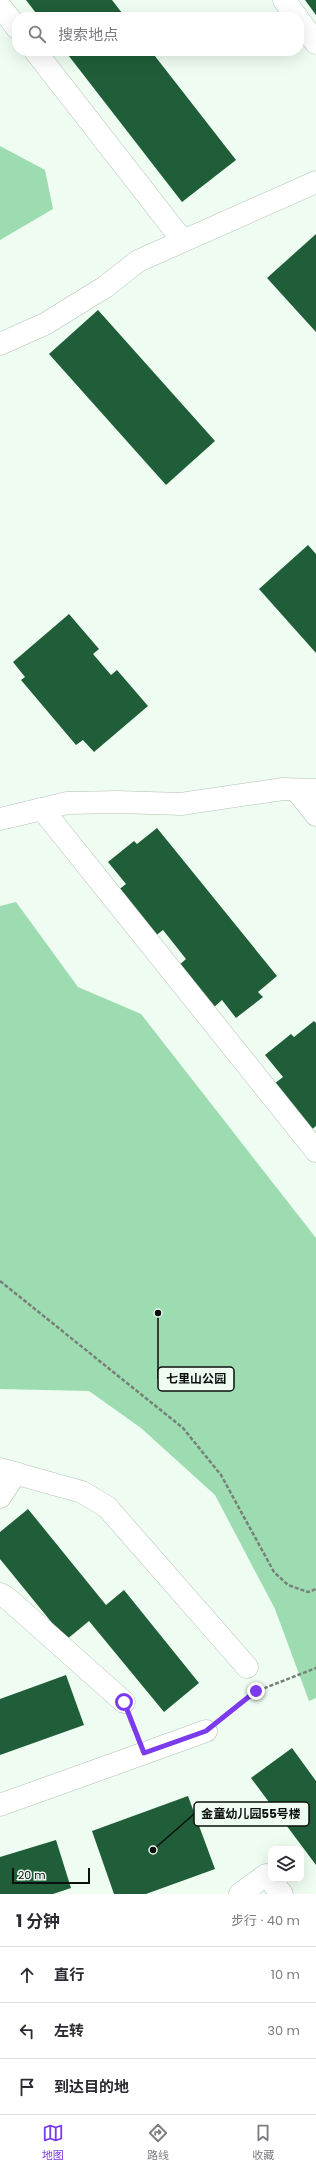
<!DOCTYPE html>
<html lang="zh">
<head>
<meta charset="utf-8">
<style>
	:root { --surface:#fff; --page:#f7f7f7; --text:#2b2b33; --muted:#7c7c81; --line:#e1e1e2; --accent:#7c3aed }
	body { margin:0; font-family:Poppins,"Noto Sans SC",sans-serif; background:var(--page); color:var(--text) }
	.controls { position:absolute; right:12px; bottom:12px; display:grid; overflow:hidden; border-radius:8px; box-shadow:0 4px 16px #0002 }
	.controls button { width:36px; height:36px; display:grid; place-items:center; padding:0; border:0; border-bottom:1px solid var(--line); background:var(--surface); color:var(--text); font:20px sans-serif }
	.scale { position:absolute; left:12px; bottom:10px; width:78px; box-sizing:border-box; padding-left:4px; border:2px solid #0b100d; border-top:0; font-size:11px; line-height:14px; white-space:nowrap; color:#0b100d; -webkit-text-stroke:3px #eefcf2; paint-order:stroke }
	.stop { position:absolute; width:12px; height:12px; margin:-9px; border:3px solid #7c3aed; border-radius:50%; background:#fff }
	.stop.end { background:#7c3aed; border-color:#fff; box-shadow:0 1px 4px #0008 }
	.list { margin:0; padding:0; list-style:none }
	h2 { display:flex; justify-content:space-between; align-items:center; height:52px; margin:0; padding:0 16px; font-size:17px }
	h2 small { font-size:13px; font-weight:400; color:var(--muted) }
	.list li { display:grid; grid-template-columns:26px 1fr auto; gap:12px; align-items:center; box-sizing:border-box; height:56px; padding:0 16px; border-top:1px solid var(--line) }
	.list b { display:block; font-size:15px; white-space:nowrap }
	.list em { font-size:13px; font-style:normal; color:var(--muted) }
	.icon { flex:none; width:22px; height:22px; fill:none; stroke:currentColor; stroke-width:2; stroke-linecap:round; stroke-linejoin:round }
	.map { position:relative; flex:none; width:316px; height:1894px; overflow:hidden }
	.search { position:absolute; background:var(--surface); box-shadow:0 4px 16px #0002; left:12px; right:12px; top:12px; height:44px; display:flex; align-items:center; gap:10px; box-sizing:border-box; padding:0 14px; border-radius:16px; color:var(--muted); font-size:15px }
	.sheet { height:220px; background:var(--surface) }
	nav { display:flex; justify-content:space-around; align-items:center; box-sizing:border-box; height:56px; border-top:1px solid var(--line); background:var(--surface); font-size:11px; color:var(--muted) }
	nav a { display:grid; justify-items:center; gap:2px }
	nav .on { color:var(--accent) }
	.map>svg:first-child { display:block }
</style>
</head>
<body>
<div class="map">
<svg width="316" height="1894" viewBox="0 0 316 1894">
	<rect width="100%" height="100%" fill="#eefcf2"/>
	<g fill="#9ddcb0">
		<polygon points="0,146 45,170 53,209 0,240"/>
		<polygon points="16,902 78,987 141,1014 316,1238 316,1698 309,1701 275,1609 215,1495 141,1428 89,1391 0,1389 0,906"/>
	</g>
	<g fill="#1f5e38">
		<polygon points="26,0 112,0 125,17 39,17"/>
		<polygon points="305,0 316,0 316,15"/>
		<polygon points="65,51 151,51 236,160 182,202"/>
		<polygon points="316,234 316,332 267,278"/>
		<polygon points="98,310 215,441 166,485 49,354"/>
		<polygon points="308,545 316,554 316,653 259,589"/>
		<polygon points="69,614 99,649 93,654 111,675 117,670 148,706 94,752 83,740 76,745 21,680 25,677 13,662"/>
		<polygon points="157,828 277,976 258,992 263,997 236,1018 222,1000 213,1008 178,966 186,959 163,930 154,937 117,891 126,884 108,862 134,841 137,844"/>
		<polygon points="314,1021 316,1023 316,1126 311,1130 274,1084 283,1077 265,1055 291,1034 294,1037"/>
		<polygon points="28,1509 106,1605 124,1590 199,1683 164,1712 89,1621 66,1640 0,1559 0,1532"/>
		<polygon points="66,1675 84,1725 0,1755 0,1699"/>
		<polygon points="292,1748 316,1781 316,1865 251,1778"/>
		<polygon points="188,1796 215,1869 146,1894 114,1894 92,1831"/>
		<polygon points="56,1840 71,1888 53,1894 0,1894 0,1857"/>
	</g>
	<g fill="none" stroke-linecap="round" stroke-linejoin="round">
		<defs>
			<g id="street">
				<polyline points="284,0 297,17"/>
				<polyline points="0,6 17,28"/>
				<polyline points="299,20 316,43"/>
				<polyline points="35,51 183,241"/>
				<polyline points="0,344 45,324 105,287 138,261 316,182"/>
				<polyline points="296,790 316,815"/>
				<polyline points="42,809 316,1151"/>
				<polyline points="0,819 67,803 118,802 181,804 283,789 316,790"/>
				<polyline points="0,1469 82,1492 107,1507 247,1667"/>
				<polyline points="0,1497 16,1473"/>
				<polyline points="0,1594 6,1597 124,1702"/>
				<polyline points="0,1805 206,1731"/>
				<polyline points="240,1894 266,1875 282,1894"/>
			</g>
		</defs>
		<use href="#street" stroke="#b3c0b6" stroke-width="23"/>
		<g stroke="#77807a" stroke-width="2.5" stroke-dasharray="4 2" stroke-linecap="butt">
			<polyline points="0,1281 183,1428 221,1475 274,1572 288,1585 308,1592 316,1589"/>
			<polyline points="225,1716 257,1691 316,1668"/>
		</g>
		<use href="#street" stroke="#fff" stroke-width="22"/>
	</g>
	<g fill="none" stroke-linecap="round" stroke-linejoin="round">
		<polyline stroke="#7c3aed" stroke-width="5" points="124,1702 144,1753 206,1731 256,1691"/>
	</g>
	<path fill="none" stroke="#0b100d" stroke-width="1.5" d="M158 1313L158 1379M153 1850L194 1814"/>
	<g fill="#0b100d" stroke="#eefcf2" stroke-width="1.5">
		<circle cx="158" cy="1313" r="4"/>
		<circle cx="153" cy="1850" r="4"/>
	</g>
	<g fill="#eefcf2" stroke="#0b100d" stroke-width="1.5">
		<rect x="158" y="1367" width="76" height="24" rx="4"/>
		<rect x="194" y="1802" width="115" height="24" rx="4"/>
	</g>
	<g font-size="12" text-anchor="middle" font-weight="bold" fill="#0b100d">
		<text x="196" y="1383">七里山公园</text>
		<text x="251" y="1818">金童幼儿园55号楼</text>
	</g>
</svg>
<div class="controls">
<button><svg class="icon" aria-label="layers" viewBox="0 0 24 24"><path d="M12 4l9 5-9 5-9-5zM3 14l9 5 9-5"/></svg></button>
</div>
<div class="scale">20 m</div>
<div class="stop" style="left:124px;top:1702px"></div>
<div class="stop end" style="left:256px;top:1691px"></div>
<div class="search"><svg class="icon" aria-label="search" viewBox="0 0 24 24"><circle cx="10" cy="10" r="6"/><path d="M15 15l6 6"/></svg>搜索地点</div>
</div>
<section class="sheet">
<h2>1 分钟<small>步行 · 40 m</small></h2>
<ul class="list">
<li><svg class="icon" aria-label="ahead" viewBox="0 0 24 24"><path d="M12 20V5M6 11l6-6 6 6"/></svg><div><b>直行</b></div><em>10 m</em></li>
<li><svg class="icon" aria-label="left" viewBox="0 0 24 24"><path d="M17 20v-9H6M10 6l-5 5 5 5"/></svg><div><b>左转</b></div><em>30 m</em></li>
<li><svg class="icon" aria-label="arrive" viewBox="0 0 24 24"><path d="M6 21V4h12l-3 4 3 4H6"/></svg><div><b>到达目的地</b></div></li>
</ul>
</section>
<nav>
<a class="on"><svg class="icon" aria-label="map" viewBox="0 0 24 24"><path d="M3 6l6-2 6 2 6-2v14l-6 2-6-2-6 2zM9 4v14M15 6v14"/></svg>地图</a>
<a><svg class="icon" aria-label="directions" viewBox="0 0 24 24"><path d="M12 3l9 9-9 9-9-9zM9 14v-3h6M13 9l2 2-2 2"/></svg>路线</a>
<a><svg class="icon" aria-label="saved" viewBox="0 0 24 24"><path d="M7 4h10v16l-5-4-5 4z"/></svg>收藏</a>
</nav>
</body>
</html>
